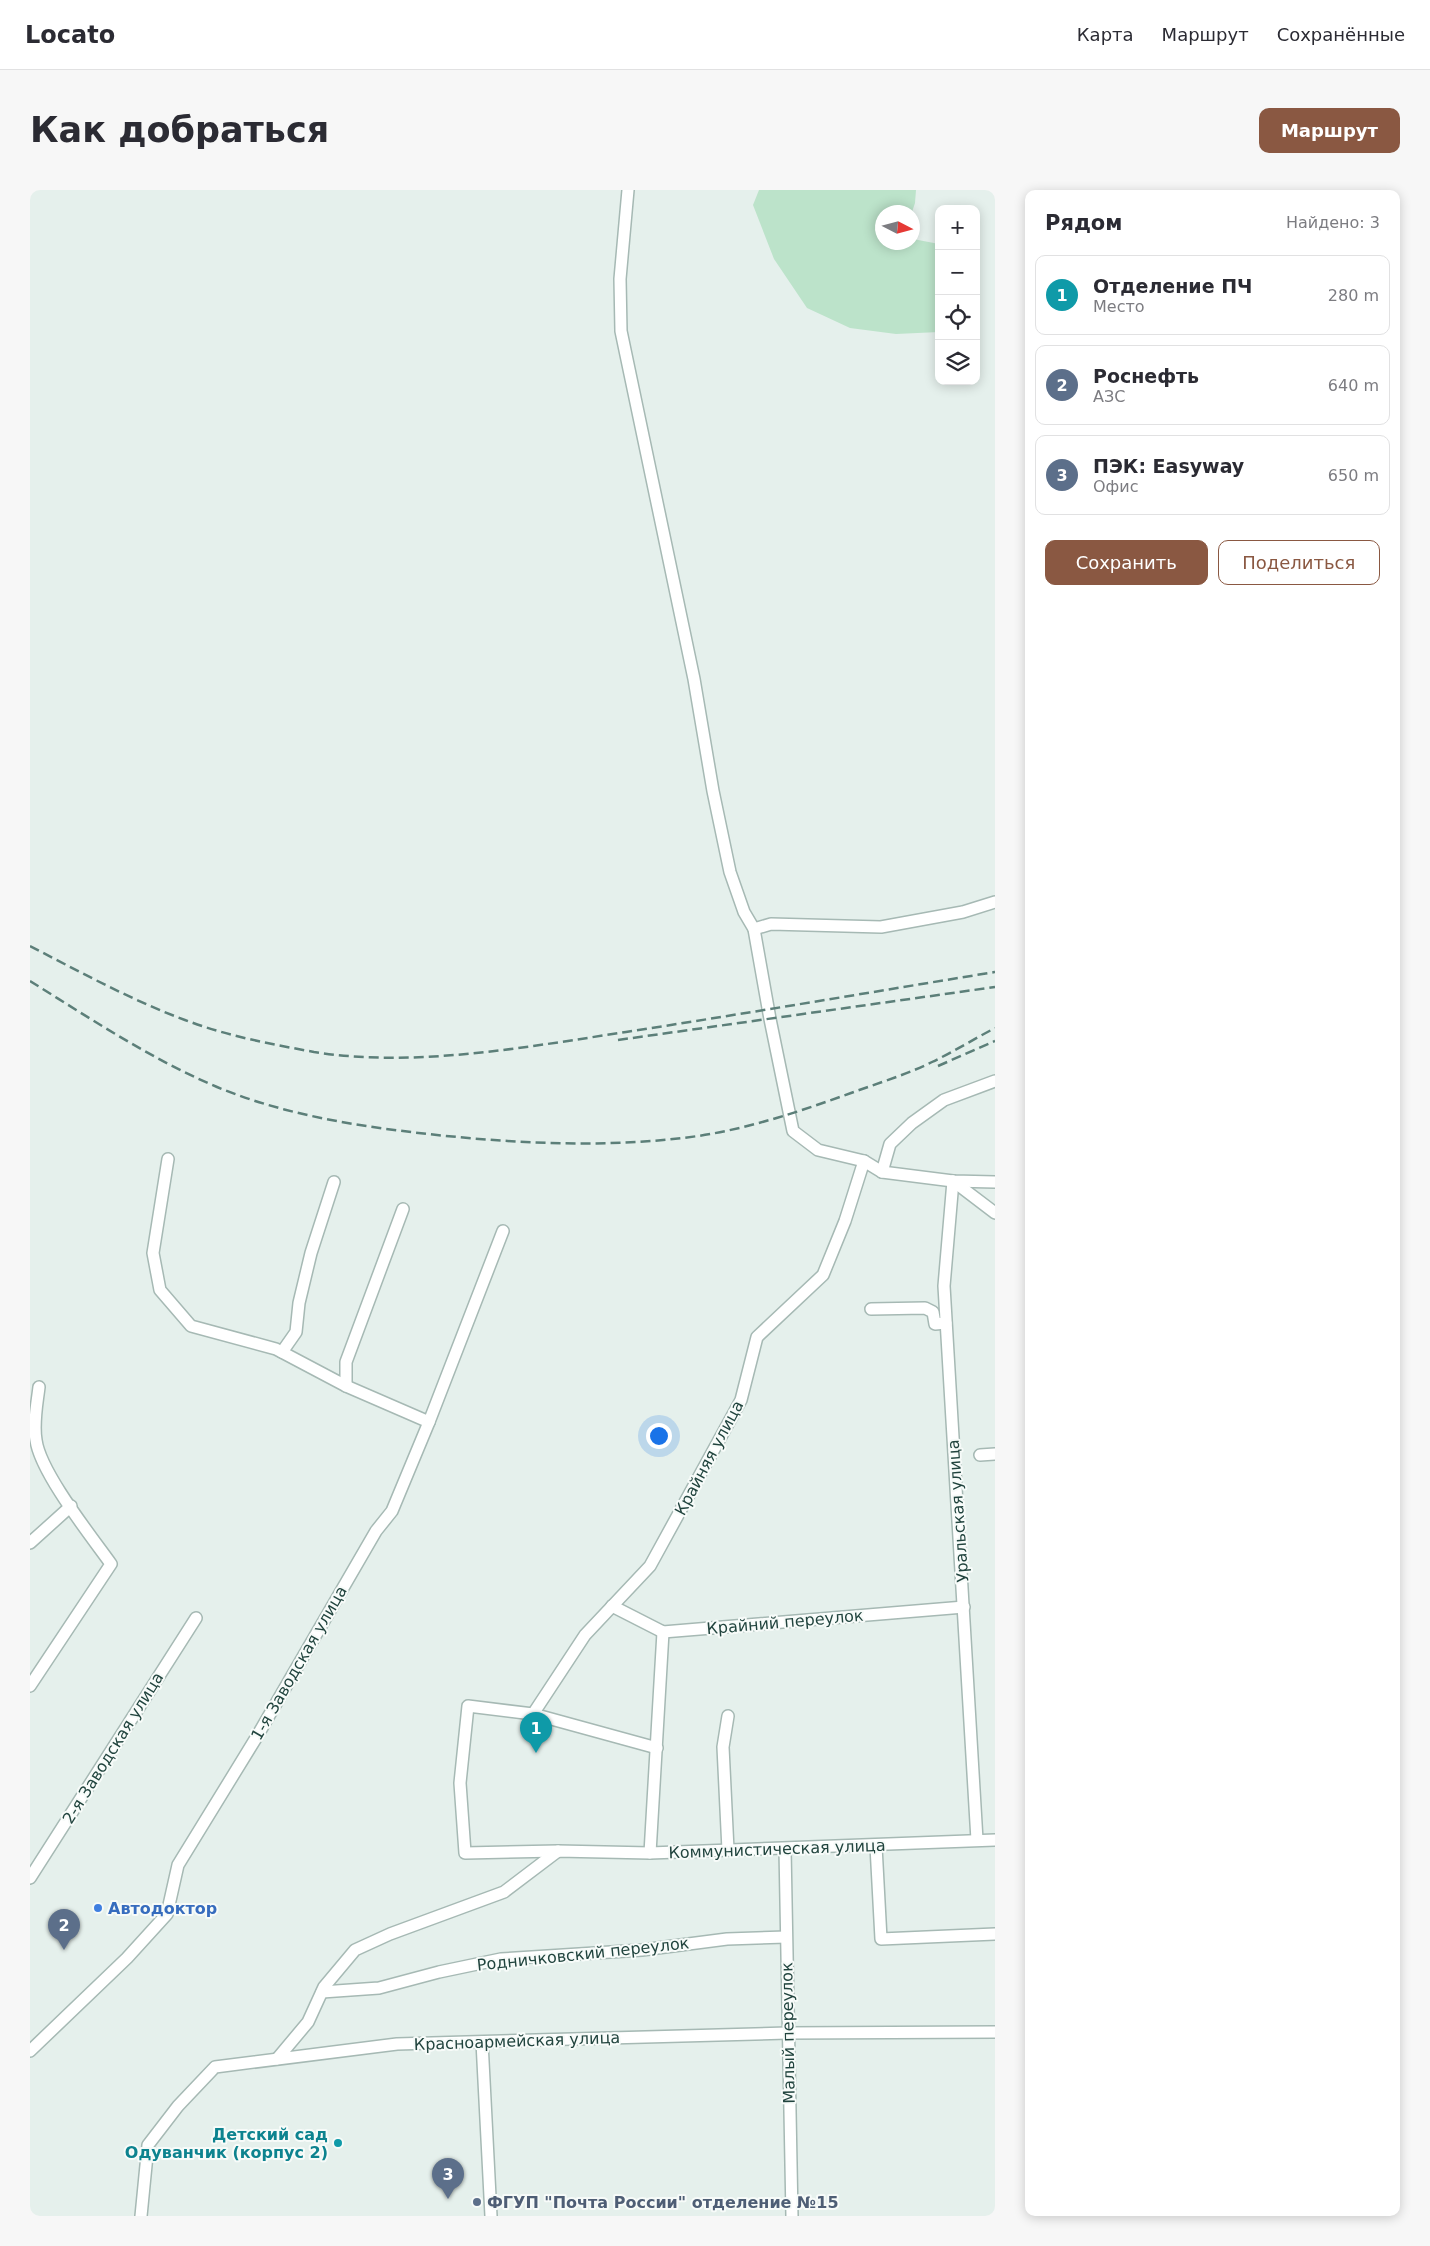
<!DOCTYPE html>
<html lang="ru">
<head>
<meta charset="utf-8">
<style>
	:root { --surface:#fff; --page:#f7f7f7; --text:#2b2b33; --muted:#7c7c81; --line:#e1e1e2; --accent:#8a5842 }
	body { margin:0; font-family:"DejaVu Sans",sans-serif; background:var(--page); color:var(--text) }
	.controls { position:absolute; right:15px; top:15px; display:grid; overflow:hidden; border-radius:10px; box-shadow:0 2px 12px #0003 }
	.controls button { width:45px; height:45px; display:grid; place-items:center; padding:0; border:0; border-bottom:1px solid var(--line); background:var(--surface); color:var(--text); font:25px sans-serif }
	.compass { position:absolute; left:845px; top:15px; width:45px; height:45px; border-radius:50%; background:var(--surface); box-shadow:0 2px 12px #0003; rotate:96deg }
	.you { position:absolute; left:628px; top:1245px; width:18px; height:18px; margin:-12px; border:4px solid #fff; border-radius:50%; background:#1a73e8; box-shadow:0 0 0 8px #1a73e833 }
	.badge { display:grid; place-items:center; width:32px; height:32px; border-radius:50%; background:var(--accent); color:#fff; font-size:16px; font-weight:700 }
	.pin { position:absolute; translate:-50% -41px; filter:drop-shadow(0 1px 2px #0008) }
	.pin::after { content:''; position:absolute; top:26px; width:18px; height:15px; background:inherit; clip-path:polygon(0 0,100% 0,50% 100%) }
	.list { margin:0; padding:0; list-style:none }
	h2 { display:flex; justify-content:space-between; align-items:center; height:65px; margin:0; padding:0 20px; font-size:21px }
	h2 small { font-size:16px; font-weight:400; color:var(--muted) }
	.list li { display:grid; grid-template-columns:32px 1fr auto; gap:15px; align-items:center; box-sizing:border-box; height:80px; margin:0 10px 10px; padding:0 10px; border:1px solid var(--line); border-radius:10px }
	.list b { display:block; font-size:19px; white-space:nowrap }
	.list p { margin:0; font-size:16px; white-space:nowrap; color:var(--muted) }
	.list em { font-size:16px; font-style:normal; color:var(--muted) }
	.actions { display:flex; gap:10px; padding:15px 20px }
	.actions a { flex:1; padding:11px 0; border:1px solid var(--accent); border-radius:10px; text-align:center; font-size:18px; color:var(--accent) }
	.actions .main { background:var(--accent); color:#fff }
	.icon { flex:none; width:28px; height:28px; fill:none; stroke:currentColor; stroke-width:2; stroke-linecap:round; stroke-linejoin:round }
	.map { position:relative; flex:none; width:965px; height:2026px; overflow:hidden; border-radius:10px }
	header { display:flex; align-items:center; gap:30px; box-sizing:border-box; height:70px; padding:0 25px; background:var(--surface); border-bottom:1px solid var(--line) }
	header strong { font-size:24px }
	nav { display:flex; gap:28px; margin-inline-start:auto; font-size:18px }
	.intro { display:flex; align-items:center; justify-content:space-between; box-sizing:border-box; height:120px; padding:0 30px }
	h1 { margin:0; font-size:35px }
	.button { padding:12px 22px; border-radius:10px; background:var(--accent); color:#fff; font-size:18px; font-weight:700 }
	main { display:flex; gap:30px; padding:0 30px }
	aside { flex:1; background:var(--surface); border-radius:10px; box-shadow:0 2px 12px #0003 }
	.map>svg:first-child { display:block }
</style>
</head>
<body>
<header>
<strong>Locato</strong>
<nav><a>Карта</a><a>Маршрут</a><a>Сохранённые</a></nav>
</header>
<div class="intro"><h1>Как добраться</h1><a class="button">Маршрут</a></div>
<main>
<div class="map">
<svg width="965" height="2026" viewBox="0 0 965 2026">
	<rect width="100%" height="100%" fill="#e5f0ec"/>
	<polygon fill="#bce3ca" points="729,0 886,0 885,13 882,22 852,22 852,52 882,52 883,49 909,54 909,142 866,144 820,138 777,118 744,69 723,15"/>
	<g fill="none" stroke-linecap="round" stroke-linejoin="round">
		<defs>
			<g id="minor">
				<polyline points="598,0 590,89 591,141 664,489 683,601 700,682 714,722 724,739 740,829 763,941 788,960 834,971 852,982 923,991 965,992"/>
				<polyline points="724,739 741,734 851,737 933,722 965,712"/>
				<polyline points="138,969 123,1063 130,1100 161,1136 246,1159 316,1196 399,1232"/>
				<polyline points="852,982 860,954 882,933 914,910 965,891"/>
				<polyline points="923,991 914,1096 947,1650"/>
				<polyline points="923,991 965,1023"/>
				<polyline points="841,1119 895,1118 903,1122 905,1134 916,1133"/>
				<polyline points="252,1162 266,1142 269,1113 281,1063 304,992"/>
				<polyline points="316,1196 316,1172 373,1019"/>
				<polyline points="950,1265 965,1264"/>
				<polyline points="0,1353 41,1316"/>
				<polyline points="582,1416 633,1442 934,1417"/>
				<path d="M0,1496L81,1374C61,1346 10,1282 6,1250C3,1233 7,1214 9,1197"/>
				<polyline points="503,1524 555,1445 620,1376 711,1210 727,1147 793,1085 815,1031 834,971"/>
				<polyline points="627,1558 503,1524 438,1516 430,1593 435,1663 528,1661 620,1663 965,1650"/>
				<polyline points="846,1656 851,1749 965,1744"/>
				<polyline points="755,1659 762,2026"/>
				<polyline points="698,1660 693,1557 698,1526"/>
				<polyline points="620,1663 633,1442"/>
				<polyline points="0,1688 166,1428"/>
				<polyline points="292,1802 349,1798 409,1782 471,1769 612,1760 697,1749 756,1747"/>
				<polyline points="452,1852 461,2026"/>
				<polyline points="0,1861 97,1768 137,1724 148,1675 226,1548 346,1341 362,1321 399,1232 473,1041"/>
				<polyline points="247,1869 278,1832 294,1797 325,1760 360,1744 474,1702 528,1661"/>
				<polyline points="111,2026 118,1955 148,1916 185,1877 367,1854 757,1843 965,1842"/>
			</g>
		</defs>
		<use href="#minor" stroke="#a6b9b4" stroke-width="14"/>
		<use href="#minor" stroke="#fff" stroke-width="11"/>
		<g stroke="#5c7f79" stroke-width="2.5" stroke-dasharray="10 5" stroke-linecap="butt">
			<path d="M0,756C56,785 112,816 172,836C208,848 246,855 284,862C385,878 496,857 596,842C719,823 842,802 965,782"/>
			<path d="M0,791C61,829 121,869 187,897C257,926 333,937 407,945C494,954 581,958 668,946C721,938 771,921 821,903C848,893 876,885 902,872C923,862 944,849 965,838"/>
			<polyline points="588,850 965,797"/>
			<polyline points="908,876 965,851"/>
		</g>
	</g>
	<circle fill="#3f7fe0" stroke="#f7fbf9" stroke-width="2" cx="68" cy="1718" r="5"/>
	<circle fill="#0f9aa8" stroke="#f7fbf9" stroke-width="2" cx="308" cy="1953" r="5"/>
	<circle fill="#5c6f8a" stroke="#f7fbf9" stroke-width="2" cx="447" cy="2012" r="5"/>
	<g text-anchor="middle" dominant-baseline="central" stroke-width="4" stroke-linejoin="round" paint-order="stroke">
		<g font-size="16" fill="#21443e" stroke="#f7fbf9">
			<text transform="translate(679 1268) rotate(-62)">Крайняя улица</text>
			<text transform="translate(928 1321) rotate(-94)">Уральская улица</text>
			<text transform="translate(755 1432) rotate(-5)">Крайний переулок</text>
			<text transform="translate(269 1473) rotate(-60)">1-я Заводская улица</text>
			<text transform="translate(83 1558) rotate(-58)">2-я Заводская улица</text>
			<text transform="translate(747 1659) rotate(-2)">Коммунистическая улица</text>
			<text transform="translate(553 1764) rotate(-6)">Родничковский переулок</text>
			<text transform="translate(758 1843) rotate(-91)">Малый переулок</text>
			<text transform="translate(487 1851) rotate(-2)">Красноармейская улица</text>
		</g>
		<g font-size="16" font-weight="bold" fill="#366cbe" stroke="#f7fbf9" text-anchor="start">
			<text x="78" y="1718">Автодоктор</text>
		</g>
		<g font-size="16" font-weight="bold" fill="#0d838f" stroke="#f7fbf9" text-anchor="end">
			<text x="298" y="1944">Детский сад<tspan x="298" dy="18">Одуванчик (корпус 2)</tspan></text>
		</g>
		<g font-size="16" font-weight="bold" fill="#4e5e75" stroke="#f7fbf9" text-anchor="start">
			<text x="457" y="2012">ФГУП "Почта России" отделение №15</text>
		</g>
	</g>
</svg>
<div class="controls">
<button>+</button>
<button>−</button>
<button><svg class="icon" aria-label="locate" viewBox="0 0 24 24"><circle cx="12" cy="12" r="6"/><path d="M12 2v4M12 18v4M2 12h4M18 12h4"/></svg></button>
<button><svg class="icon" aria-label="layers" viewBox="0 0 24 24"><path d="M12 4l9 5-9 5-9-5zM3 14l9 5 9-5"/></svg></button>
</div>
<svg class="compass" viewBox="-18 -18 36 36"><path d="M0-13l5 13h-10z" fill="#e53935"/><path d="M0 13l5-13h-10z" fill="#7c7c81"/></svg>
<div class="you"></div>
<div class="pin badge" style="left:506px;top:1563px;background:#0f9aa8">1</div>
<div class="pin badge" style="left:34px;top:1760px;background:#5c6f8a">2</div>
<div class="pin badge" style="left:418px;top:2009px;background:#5c6f8a">3</div>
</div>
<aside>
<h2>Рядом<small>Найдено: 3</small></h2>
<ul class="list">
<li><span class="badge" style="background:#0f9aa8">1</span><div><b>Отделение ПЧ</b><p>Место</p></div><em>280 m</em></li>
<li><span class="badge" style="background:#5c6f8a">2</span><div><b>Роснефть</b><p>АЗС</p></div><em>640 m</em></li>
<li><span class="badge" style="background:#5c6f8a">3</span><div><b>ПЭК: Easyway</b><p>Офис</p></div><em>650 m</em></li>
</ul>
<div class="actions"><a class="main">Сохранить</a><a>Поделиться</a></div>
</aside>
</main>
</body>
</html>
